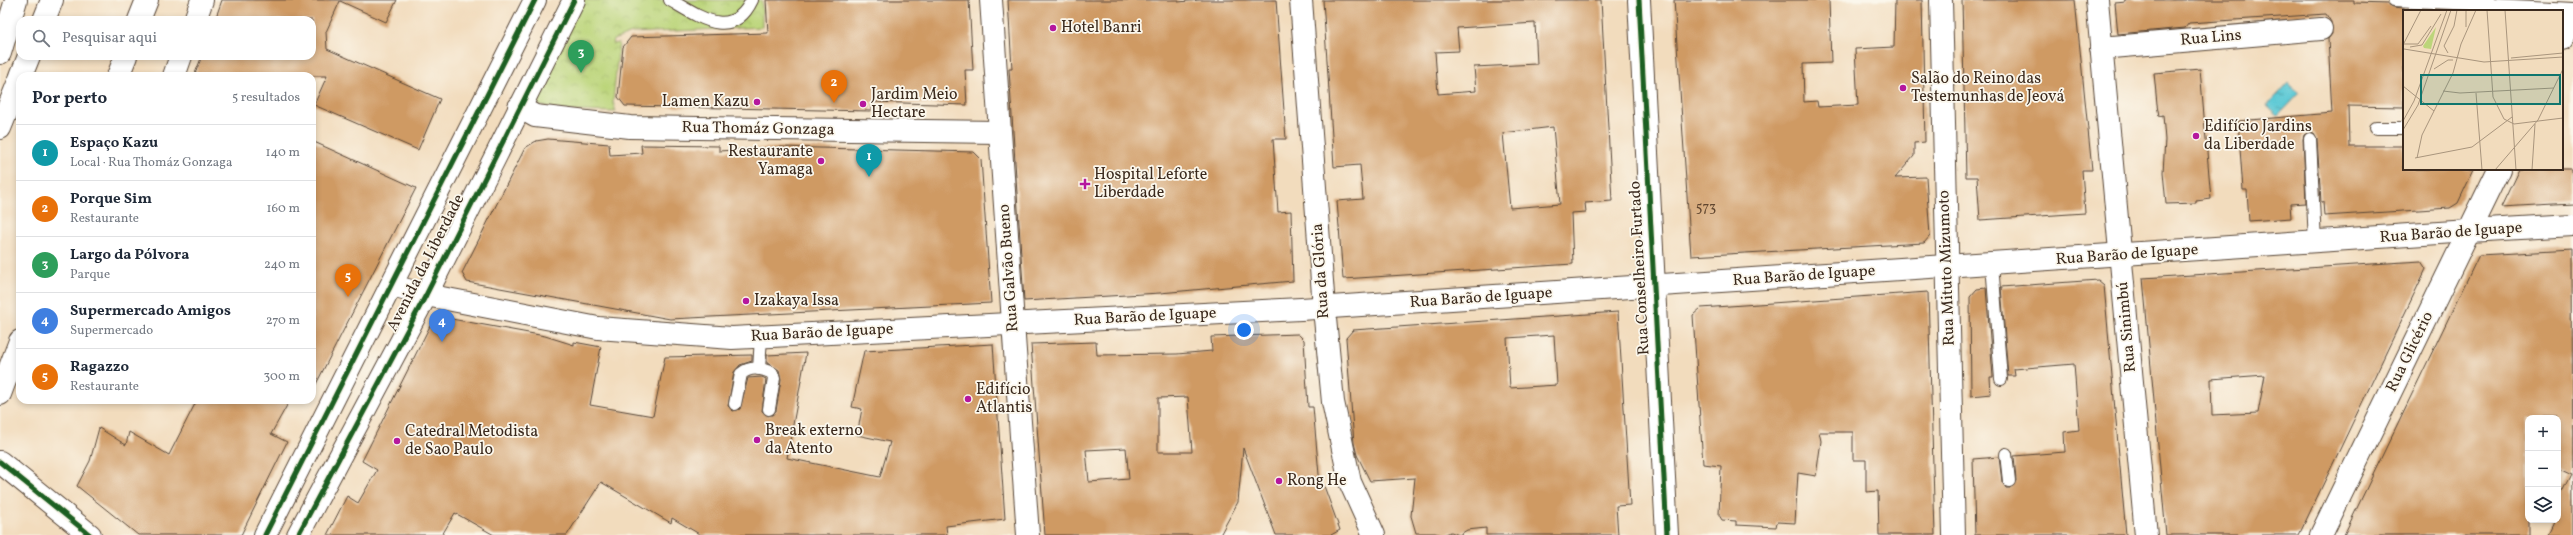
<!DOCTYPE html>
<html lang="pt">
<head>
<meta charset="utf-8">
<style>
	:root { --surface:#fff; --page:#f6f6f7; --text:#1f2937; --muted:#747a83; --line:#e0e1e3; --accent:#7c3aed }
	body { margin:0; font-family:Vollkorn,serif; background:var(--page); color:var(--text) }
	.controls { position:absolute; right:12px; bottom:12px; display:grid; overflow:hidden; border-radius:8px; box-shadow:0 2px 6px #0003 }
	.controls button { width:36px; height:36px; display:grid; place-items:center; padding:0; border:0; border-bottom:1px solid var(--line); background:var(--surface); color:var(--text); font:20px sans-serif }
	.you { position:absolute; left:1244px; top:330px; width:14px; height:14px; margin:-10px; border:3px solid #fff; border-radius:50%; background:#1a73e8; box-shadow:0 0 0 6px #1a73e833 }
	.badge { display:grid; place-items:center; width:26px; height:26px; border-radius:50%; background:var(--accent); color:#fff; font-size:13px; font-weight:700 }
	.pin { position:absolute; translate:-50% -33px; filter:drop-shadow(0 1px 2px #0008) }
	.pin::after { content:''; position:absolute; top:21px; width:14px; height:12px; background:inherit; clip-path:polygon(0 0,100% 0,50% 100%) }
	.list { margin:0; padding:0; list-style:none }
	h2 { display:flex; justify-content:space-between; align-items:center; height:52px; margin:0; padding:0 16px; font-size:17px }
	h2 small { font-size:13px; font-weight:400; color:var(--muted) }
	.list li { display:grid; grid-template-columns:26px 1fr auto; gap:12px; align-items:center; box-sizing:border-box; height:56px; padding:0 16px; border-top:1px solid var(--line) }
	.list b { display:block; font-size:15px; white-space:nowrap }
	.list p { margin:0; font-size:13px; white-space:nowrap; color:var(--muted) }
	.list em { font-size:13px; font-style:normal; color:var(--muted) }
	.icon { flex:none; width:22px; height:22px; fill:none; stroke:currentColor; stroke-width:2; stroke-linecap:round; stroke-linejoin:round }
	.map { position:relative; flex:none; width:2573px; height:535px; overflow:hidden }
	.search { position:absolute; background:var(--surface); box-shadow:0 2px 6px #0003; left:16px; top:16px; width:300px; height:44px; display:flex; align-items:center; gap:10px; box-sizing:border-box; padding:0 14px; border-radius:12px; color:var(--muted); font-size:15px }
	.panel { position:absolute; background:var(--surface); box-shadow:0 2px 6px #0003; left:16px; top:72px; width:300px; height:332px; border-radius:12px }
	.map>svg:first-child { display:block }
</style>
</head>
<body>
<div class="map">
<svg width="2573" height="535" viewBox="0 0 2573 535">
	<defs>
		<pattern id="park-crowns" width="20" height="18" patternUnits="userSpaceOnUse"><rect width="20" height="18" fill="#bcd57a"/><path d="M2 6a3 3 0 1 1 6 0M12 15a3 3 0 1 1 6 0" fill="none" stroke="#a2b769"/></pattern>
		<pattern id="water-ripples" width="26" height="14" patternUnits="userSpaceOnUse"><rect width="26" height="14" fill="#5dc9d5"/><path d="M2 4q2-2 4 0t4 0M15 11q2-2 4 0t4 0" fill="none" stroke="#4ea3ac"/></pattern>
	</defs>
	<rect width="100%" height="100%" fill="#fbf7ec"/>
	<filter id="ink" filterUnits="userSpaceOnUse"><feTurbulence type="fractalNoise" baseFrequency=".025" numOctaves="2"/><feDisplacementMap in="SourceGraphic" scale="8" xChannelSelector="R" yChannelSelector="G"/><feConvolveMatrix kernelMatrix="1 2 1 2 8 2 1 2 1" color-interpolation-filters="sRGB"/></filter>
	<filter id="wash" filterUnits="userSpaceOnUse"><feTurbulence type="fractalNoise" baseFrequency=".012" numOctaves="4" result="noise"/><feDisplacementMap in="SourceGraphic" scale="16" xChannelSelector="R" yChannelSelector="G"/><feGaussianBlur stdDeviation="0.9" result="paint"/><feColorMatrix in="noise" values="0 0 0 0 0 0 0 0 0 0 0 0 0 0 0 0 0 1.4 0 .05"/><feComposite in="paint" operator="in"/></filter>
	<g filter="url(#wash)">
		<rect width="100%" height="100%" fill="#f2dcbd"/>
		<polygon fill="url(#park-crowns)" stroke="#7c804c" points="581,0 762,0 762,27 632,33 613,40 612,44 619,43 613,102 616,112 567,111 532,104"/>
		<polygon fill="url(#water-ripples)" stroke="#4c7a7a" points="2288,83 2300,93 2278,116 2267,106"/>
		<g id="blocks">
			<g fill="#cf9a63" fill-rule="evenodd">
				<polygon points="222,0 397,0 386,22 340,1 326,32 327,49 440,99 418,150 314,105 327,76 194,76 202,56 312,56 312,20 215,20"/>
				<polygon points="766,0 969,0 973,70 965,70 967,105 871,102 871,111 625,106 618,97 623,47 631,37 768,33"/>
				<polygon points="1008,0 1178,0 1178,2 1200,0 1276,0 1286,139 1273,139 1278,212 1291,211 1293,281 1160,293 1024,301 1009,69 1012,69"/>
				<path d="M1323,0H1601L1612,201L1585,203L1586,212L1571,213L1573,264L1343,279L1337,201L1363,199L1360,165L1334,167ZM1535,23L1537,64L1474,67L1476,91L1438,94L1435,52L1459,51L1457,28ZM1553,127L1560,204L1510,208L1503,133Z"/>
				<polygon points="1674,0 1829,0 1831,63 1803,64 1804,102 1817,101 1818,107 1858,105 1855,49 1894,47 1895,0 1922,0 1925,142 1914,143 1914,156 1895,178 1926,177 1930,236 1924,243 1691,256"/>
				<polygon points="1962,0 2075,0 2092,170 2082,170 2085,213 1980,220 1977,177 1966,177"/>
				<polygon points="2126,0 2354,0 2354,3 2388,4 2393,7 2404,8 2404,107 2348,106 2349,146 2404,146 2404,169 2474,169 2458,203 2450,208 2324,216 2323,202 2321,202 2317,139 2314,133 2309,132 2304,135 2303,139 2306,203 2290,204 2291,218 2249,221 2247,190 2243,190 2238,121 2332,113 2328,39 2332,34 2331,22 2326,14 2189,23 2185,28 2118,34 2115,3 2126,2"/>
				<polygon points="2200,69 2211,199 2196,201 2196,203 2166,204 2163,172 2165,140 2163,115 2159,116 2157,104 2154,73"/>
				<polygon points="548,139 609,144 610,155 642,153 641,145 719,146 719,151 781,147 974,152 981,159 991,303 670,319 467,282 462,273 525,148 536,141"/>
				<polygon points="312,141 416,188 312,392"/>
				<polygon points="2519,169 2573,169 2573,203 2501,207"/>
				<polygon points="2572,250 2573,535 2548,535 2555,520 2558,520 2558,500 2571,474 2558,468 2558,418 2528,418 2528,535 2344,535 2479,255"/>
				<path d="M2421,261L2426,269L2299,535H2166L2143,278ZM2265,375L2258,413L2212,415L2211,379Z"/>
				<polygon points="2098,280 2104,285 2126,535 1975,535 1973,459 1999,457 2002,482 2006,488 2010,488 2016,481 2014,456 2065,452 2064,432 2079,430 2074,364 2014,369 2015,376 2008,376 2001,287"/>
				<polygon points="1986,288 1993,377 1990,377 1991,394 1971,396 1970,297 1977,289"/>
				<polygon points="1928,292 1935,535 1879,535 1878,491 1866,492 1866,460 1853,460 1853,432 1819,432 1821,441 1816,476 1798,473 1795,523 1777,522 1776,527 1736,525 1736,521 1722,520 1719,515 1721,466 1703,464 1693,315 1701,308"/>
				<path d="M1618,312L1630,505L1616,506L1618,535H1486V528L1467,530L1459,535L1451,532L1443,535L1435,533H1416L1411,516L1415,478L1370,481L1357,455L1354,443L1346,338L1353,330ZM1554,335L1557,385L1510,388L1507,338Z"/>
				<polygon points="435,316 545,336 574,345 574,342 601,347 590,405 653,416 665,357 752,355 752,361 740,365 734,372 728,406 733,411 740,409 748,378 762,377 766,379 762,411 768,416 776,411 781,379 779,370 767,363 767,355 806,353 787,458 880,477 890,442 857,435 862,409 852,407 864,351 993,344 1005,519 946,526 947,535 701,535 672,518 671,523 601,482 567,535 494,535 455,513 442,535 327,535 347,496 358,503 377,470 362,461"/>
				<path d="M1298,334L1304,340L1308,407H1313L1320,486H1324L1340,530L1331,535H1276L1243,448L1238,502L1220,535H1045L1031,344L1096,342L1097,355L1177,354L1212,351L1211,337ZM1188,397L1192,452H1158V398ZM1126,448L1129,479L1089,482L1086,450Z"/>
				<polygon points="197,400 290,400 271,434 287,442 241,535 138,535 77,486 90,461 99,428 126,445 129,432 169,455"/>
			</g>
		</g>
	</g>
	<g filter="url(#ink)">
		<use href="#blocks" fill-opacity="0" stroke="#564536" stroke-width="1"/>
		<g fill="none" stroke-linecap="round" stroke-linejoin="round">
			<defs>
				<g id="lane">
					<path d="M670,0C698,16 732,42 752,0"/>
					<polyline points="2394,0 2573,9"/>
					<polyline points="2376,128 2404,128"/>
					<polyline points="2310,139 2315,242"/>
					<polyline points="1992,264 2001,379"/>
					<polyline points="759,369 761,337"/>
					<path d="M735,404L741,374C750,366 762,368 772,373L774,378L769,409"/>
					<polyline points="2006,454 2009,481"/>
				</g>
				<g id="street">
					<polyline points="991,0 1013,323"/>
					<polyline points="1941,0 1954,535"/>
					<polyline points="2097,0 2146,535"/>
					<polyline points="2101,48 2321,29"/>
					<polyline points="519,107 535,116 630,127 999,132"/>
					<polyline points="2469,231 2573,225"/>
				</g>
				<g id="secondary">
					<polyline points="1301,0 1324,308 1333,402 1350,482 1374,535"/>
					<polyline points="1639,0 1667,535"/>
					<polyline points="2562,37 2573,14"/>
					<polyline points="392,286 426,295 598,328 732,338 1301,309 2469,231"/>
					<polyline points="1013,323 1028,535"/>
					<polyline points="0,462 90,535"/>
					<polyline points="2321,535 2499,169"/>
				</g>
				<g id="primary">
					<polyline points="265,535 535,0"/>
					<polyline points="298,535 426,295 574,0"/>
				</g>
				<g id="highway">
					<polyline points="44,20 52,0"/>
					<polyline points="139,20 147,0"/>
					<polyline points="195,20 202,0"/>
					<polyline points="0,53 16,0"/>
					<polyline points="21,76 29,56"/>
					<polyline points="118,76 126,56"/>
					<polyline points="174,76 181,56"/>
					<polyline points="0,128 20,79"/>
					<polyline points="0,394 20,341"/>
				</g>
			</defs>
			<use href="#lane" stroke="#564536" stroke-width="14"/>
			<use href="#street" stroke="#564536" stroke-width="24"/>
			<use href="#secondary" stroke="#564536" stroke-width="24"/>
			<use href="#primary" stroke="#564536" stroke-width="24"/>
			<use href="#highway" stroke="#564536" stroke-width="24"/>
			<use href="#lane" stroke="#fff" stroke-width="12"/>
			<use href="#street" stroke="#fff" stroke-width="22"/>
			<use href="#secondary" stroke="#fff" stroke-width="22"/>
			<use href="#primary" stroke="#fff" stroke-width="22"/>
			<use href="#highway" stroke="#fff" stroke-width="22"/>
			<defs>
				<g id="cycleway">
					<polyline points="1639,0 1667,535"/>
					<polyline points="0,462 90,535"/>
					<polyline points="265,535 535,0"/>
					<polyline points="298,535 426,295 574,0"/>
				</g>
			</defs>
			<use href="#cycleway" stroke="#fbf7ec" stroke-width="8"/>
			<use href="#cycleway" stroke="#1b5e20" stroke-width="5"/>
		</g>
	</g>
	<g fill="#b5179e" stroke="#fbf7ec" stroke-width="1.5">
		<circle cx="1053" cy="28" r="4"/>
		<circle cx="1903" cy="88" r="4"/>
		<circle cx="757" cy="102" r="4"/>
		<circle cx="863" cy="104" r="4"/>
		<circle cx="2196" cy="136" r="4"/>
		<circle cx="821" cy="161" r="4"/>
		<path d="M1083 178h4v4h4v4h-4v4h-4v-4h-4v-4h4z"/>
		<circle cx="746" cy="301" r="4"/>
		<circle cx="968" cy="399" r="4"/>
		<circle cx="757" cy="440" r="4"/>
		<circle cx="397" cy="441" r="4"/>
		<circle cx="1279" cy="481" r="4"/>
	</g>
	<g text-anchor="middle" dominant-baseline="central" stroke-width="3.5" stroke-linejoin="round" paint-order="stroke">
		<g font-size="14" fill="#60462f">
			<text x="1706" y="207">573</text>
		</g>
		<g font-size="16" fill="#3b2a1e" stroke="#fbf7ec" text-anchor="start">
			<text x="1061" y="28">Hotel Banri</text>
			<text x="1911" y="79">Salão do Reino das<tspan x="1911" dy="18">Testemunhas de Jeová</tspan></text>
			<text x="871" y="95">Jardim Meio<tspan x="871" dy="18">Hectare</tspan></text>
			<text x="749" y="102" text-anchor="end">Lamen Kazu</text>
			<text x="2204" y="127">Edifício Jardins<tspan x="2204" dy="18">da Liberdade</tspan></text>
			<text x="813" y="152" text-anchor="end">Restaurante<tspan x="813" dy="18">Yamaga</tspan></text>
			<text x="1094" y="175">Hospital Leforte<tspan x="1094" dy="18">Liberdade</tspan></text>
			<text x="754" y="301">Izakaya Issa</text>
			<text x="976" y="390">Edifício<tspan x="976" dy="18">Atlantis</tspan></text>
			<text x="765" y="431">Break externo<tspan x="765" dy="18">da Atento</tspan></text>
			<text x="405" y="432">Catedral Metodista<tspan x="405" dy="18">de Sao Paulo</tspan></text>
			<text x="1287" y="481">Rong He</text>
		</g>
		<g font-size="16" fill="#3b2a1e" stroke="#fbf7ec">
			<text transform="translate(2211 38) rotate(-5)">Rua Lins</text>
			<text transform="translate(758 129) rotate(1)">Rua Thomáz Gonzaga</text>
			<text transform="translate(2451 233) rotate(-4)">Rua Barão de Iguape</text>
			<text transform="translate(2127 255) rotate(-4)">Rua Barão de Iguape</text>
			<text transform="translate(426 263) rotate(-63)">Avenida da Liberdade</text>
			<text transform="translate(1009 268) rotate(-94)">Rua Galvão Bueno</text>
			<text transform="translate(1640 268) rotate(-93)">Rua Conselheiro Furtado</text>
			<text transform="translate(1947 268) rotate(-92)">Rua Mituto Mizumoto</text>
			<text transform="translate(1321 271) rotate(-94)">Rua da Glória</text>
			<text transform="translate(1804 276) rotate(-4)">Rua Barão de Iguape</text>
			<text transform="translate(1481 298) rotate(-4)">Rua Barão de Iguape</text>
			<text transform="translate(1145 317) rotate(-3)">Rua Barão de Iguape</text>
			<text transform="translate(2127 327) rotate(-95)">Rua Sinimbú</text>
			<text transform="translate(822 333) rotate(-3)">Rua Barão de Iguape</text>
			<text transform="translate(2410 352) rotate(-64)">Rua Glicério</text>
		</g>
	</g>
	<g transform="translate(2403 10)">
		<rect width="160" height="160" fill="#f2dcbd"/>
		<path d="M33,17L28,39L21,38L20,36Z" fill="#bcd57a"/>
		<path fill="none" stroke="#a9957d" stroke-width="1" d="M84,0L90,87L101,109L111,114L160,108M102,0L113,160M63,17V0M0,34H15L28,16M0,35L18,0M7,37L19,35L38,4M1,39L81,52L160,47M45,43L41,36L51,16L54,0M108,48L160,43M31,59L45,50H50M0,76L31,101M40,81L57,83L151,78M73,83L79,160M0,111L11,91L44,0M0,120L15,95L48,0M12,148L69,137L109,107M14,148L19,125L50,63L58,34L73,0M92,160L135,110L160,59M129,160L132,114"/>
		<path fill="#0f766e" fill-opacity="0.15" stroke="#0f766e" stroke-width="2" d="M18,65H157V94H18Z"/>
		<rect width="160" height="160" fill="none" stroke="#3b2a1e" stroke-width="2"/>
	</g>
</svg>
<div class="controls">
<button>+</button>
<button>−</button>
<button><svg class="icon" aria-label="layers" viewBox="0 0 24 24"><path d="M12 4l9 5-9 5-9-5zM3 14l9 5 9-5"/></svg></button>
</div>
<div class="you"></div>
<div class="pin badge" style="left:869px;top:177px;background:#0f9aa8">1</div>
<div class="pin badge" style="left:834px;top:103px;background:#e8710a">2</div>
<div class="pin badge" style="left:581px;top:73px;background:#2e9e5b">3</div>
<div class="pin badge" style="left:442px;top:342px;background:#3f7fe0">4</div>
<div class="pin badge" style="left:348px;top:297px;background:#e8710a">5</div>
<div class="search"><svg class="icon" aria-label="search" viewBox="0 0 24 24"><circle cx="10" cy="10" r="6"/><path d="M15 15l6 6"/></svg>Pesquisar aqui</div>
<section class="panel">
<h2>Por perto<small>5 resultados</small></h2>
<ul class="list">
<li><span class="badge" style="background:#0f9aa8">1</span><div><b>Espaço Kazu</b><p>Local · Rua Thomáz Gonzaga</p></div><em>140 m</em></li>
<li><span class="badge" style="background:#e8710a">2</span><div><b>Porque Sim</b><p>Restaurante</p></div><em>160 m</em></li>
<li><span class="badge" style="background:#2e9e5b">3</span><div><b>Largo da Pólvora</b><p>Parque</p></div><em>240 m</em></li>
<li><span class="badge" style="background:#3f7fe0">4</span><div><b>Supermercado Amigos</b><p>Supermercado</p></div><em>270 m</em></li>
<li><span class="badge" style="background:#e8710a">5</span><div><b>Ragazzo</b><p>Restaurante</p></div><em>300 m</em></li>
</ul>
</section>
</div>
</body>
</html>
